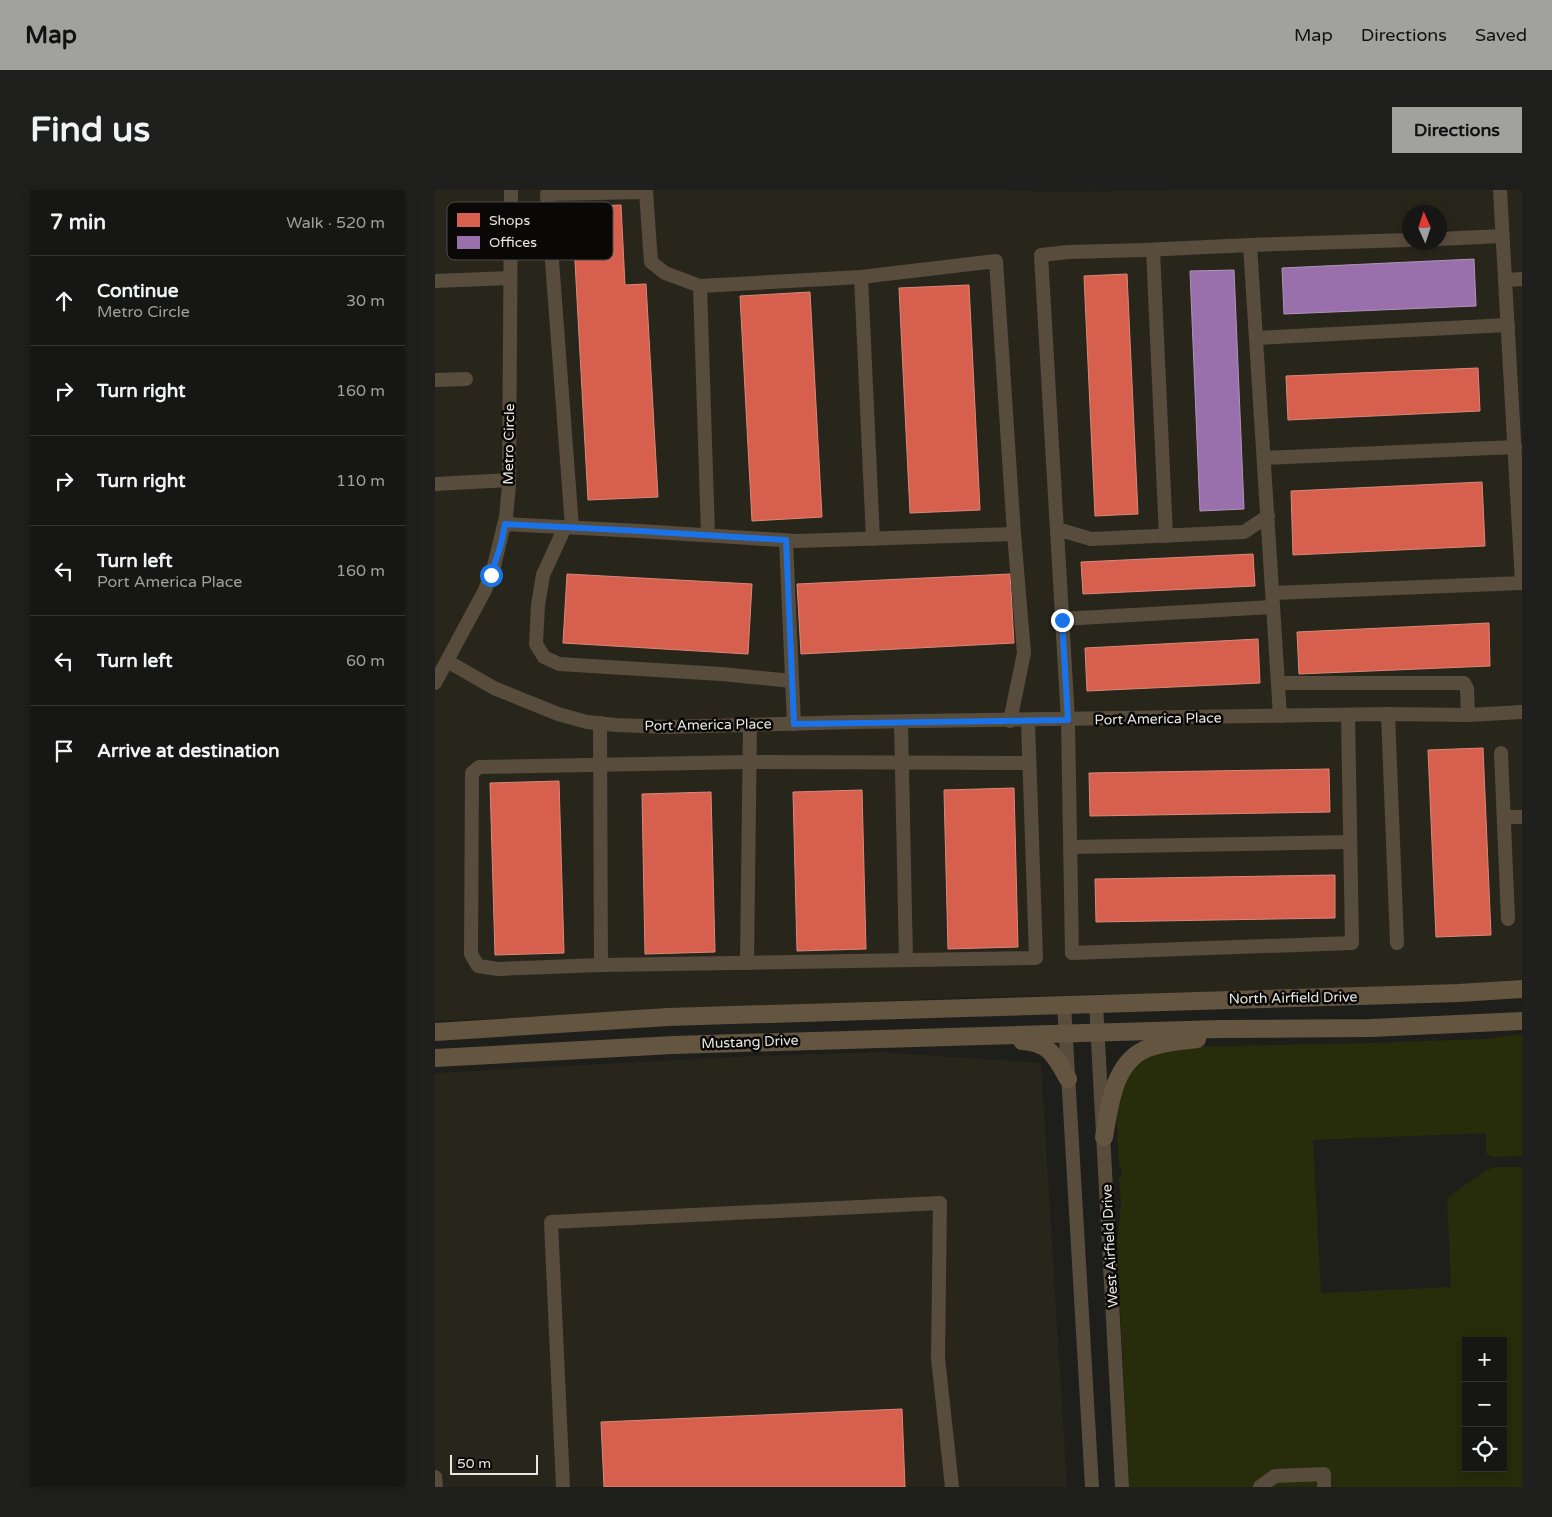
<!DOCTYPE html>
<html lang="en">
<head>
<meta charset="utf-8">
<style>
	:root { --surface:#161614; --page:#1f1f1d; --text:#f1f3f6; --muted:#9e9fa0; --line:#353534; --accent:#a1a19d }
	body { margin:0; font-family:"Varela Round",sans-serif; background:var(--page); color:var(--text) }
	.controls { position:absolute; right:15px; bottom:15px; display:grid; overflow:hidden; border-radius:0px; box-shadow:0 2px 12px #0003 }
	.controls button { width:45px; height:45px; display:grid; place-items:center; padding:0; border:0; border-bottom:1px solid var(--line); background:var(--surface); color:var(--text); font:25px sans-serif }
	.compass { position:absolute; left:967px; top:15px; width:45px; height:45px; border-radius:50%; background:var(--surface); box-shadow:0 2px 12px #0003; rotate:357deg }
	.scale { position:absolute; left:15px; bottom:12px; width:88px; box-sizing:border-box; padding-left:5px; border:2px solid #e7e7e3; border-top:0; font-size:14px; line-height:18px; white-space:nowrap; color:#e7e7e3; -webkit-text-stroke:4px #090806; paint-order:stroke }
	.stop { position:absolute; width:15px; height:15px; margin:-11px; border:4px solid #1a73e8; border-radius:50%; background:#fff }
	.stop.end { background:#1a73e8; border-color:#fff; box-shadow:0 1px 5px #0008 }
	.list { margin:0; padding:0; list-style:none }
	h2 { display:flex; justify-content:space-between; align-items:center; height:65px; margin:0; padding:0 20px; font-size:21px }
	h2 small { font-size:16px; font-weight:400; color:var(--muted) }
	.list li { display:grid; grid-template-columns:32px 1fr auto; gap:15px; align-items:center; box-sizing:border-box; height:90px; padding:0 20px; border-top:1px solid var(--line) }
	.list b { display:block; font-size:19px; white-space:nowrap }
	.list p { margin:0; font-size:16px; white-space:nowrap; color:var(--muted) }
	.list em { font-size:16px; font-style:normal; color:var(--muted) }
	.icon { flex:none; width:28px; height:28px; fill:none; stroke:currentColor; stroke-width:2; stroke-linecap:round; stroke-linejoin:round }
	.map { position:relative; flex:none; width:1087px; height:1297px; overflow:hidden; border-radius:0px }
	header { display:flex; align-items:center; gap:30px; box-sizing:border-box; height:70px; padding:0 25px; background:var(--accent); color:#111 }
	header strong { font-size:24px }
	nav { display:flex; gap:28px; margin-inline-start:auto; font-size:18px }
	.intro { display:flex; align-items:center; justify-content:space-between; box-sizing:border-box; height:120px; padding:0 30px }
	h1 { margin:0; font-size:35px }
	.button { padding:12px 22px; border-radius:0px; background:var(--accent); color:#111; font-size:18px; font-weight:700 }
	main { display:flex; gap:30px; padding:0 30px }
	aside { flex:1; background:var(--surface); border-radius:0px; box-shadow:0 2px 12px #0003 }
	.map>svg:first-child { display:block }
</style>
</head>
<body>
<header>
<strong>Map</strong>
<nav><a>Map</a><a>Directions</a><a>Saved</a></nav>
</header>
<div class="intro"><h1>Find us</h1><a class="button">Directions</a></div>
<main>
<aside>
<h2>7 min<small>Walk · 520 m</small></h2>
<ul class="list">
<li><svg class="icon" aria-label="ahead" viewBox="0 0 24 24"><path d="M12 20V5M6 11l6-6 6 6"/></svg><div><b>Continue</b><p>Metro Circle</p></div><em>30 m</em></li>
<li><svg class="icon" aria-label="right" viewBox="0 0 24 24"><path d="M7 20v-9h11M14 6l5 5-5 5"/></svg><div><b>Turn right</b></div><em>160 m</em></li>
<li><svg class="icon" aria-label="right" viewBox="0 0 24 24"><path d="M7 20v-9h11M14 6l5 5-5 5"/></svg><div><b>Turn right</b></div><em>110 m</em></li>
<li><svg class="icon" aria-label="left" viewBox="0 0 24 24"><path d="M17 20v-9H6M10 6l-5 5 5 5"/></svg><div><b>Turn left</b><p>Port America Place</p></div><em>160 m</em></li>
<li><svg class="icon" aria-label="left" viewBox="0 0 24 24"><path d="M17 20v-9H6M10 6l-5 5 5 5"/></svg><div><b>Turn left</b></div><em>60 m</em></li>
<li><svg class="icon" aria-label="arrive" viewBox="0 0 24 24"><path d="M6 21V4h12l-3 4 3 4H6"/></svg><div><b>Arrive at destination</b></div></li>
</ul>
</aside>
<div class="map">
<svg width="1087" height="1297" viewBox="0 0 1087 1297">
	<rect width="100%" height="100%" fill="#1e1e1a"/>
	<g fill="#28261b" fill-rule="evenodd">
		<path d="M0,0H571L623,2L739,0H1087V789L1003,797L537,807L0,831ZM974,22H1004V52H974Z"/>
		<polygon points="444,862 606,873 632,1297 0,1297 0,883 319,866"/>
	</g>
	<path fill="#272d0a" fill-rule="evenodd" d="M1087,844V966L1056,967L1051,963V943L878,950L886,1103L1016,1097L1012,1008L1051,980L1061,977H1087V1297H694L682,1054L686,1013L684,987H687L686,976H684L681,919L691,888L712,867L737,857L936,853L1049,849ZM1031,1151H1068V1278H1031Z"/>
	<g fill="#d6604d" stroke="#db887a">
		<polygon points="186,15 190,95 211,94 223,307 153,310 137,17"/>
		<polygon points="692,84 703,324 660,326 649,86"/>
		<polygon points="534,95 545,320 475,323 464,98"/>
		<polygon points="375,102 387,327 317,331 305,106"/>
		<polygon points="1043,178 1045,221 853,230 851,186"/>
		<polygon points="1047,292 1050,356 858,365 856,301"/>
		<polygon points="818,364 820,396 648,404 646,372"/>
		<polygon points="132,384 317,394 313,464 128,453"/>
		<polygon points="575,384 579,453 366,464 362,394"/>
		<polygon points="1054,433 1055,476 864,484 862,442"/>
		<polygon points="823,449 825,493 652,501 650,458"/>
		<polygon points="1048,558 1056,745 1001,747 993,560"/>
		<polygon points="894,579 895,622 655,626 654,583"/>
		<polygon points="124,591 129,763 60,765 55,593"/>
		<polygon points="579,598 583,757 513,759 509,600"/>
		<polygon points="427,600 431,759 362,761 358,602"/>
		<polygon points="276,602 280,762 210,764 207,604"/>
		<polygon points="900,685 900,728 661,732 660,689"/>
		<polygon points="467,1219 470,1297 169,1297 166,1232"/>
	</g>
	<g fill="#9970ab" stroke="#b094bc">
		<polygon points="1039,69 1041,116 849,124 847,78"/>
		<polygon points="799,80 809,319 765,321 755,81"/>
	</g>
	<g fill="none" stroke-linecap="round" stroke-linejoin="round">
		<g stroke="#584c3d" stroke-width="14">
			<polyline points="1004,49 1067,46"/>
			<polyline points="815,55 974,50"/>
			<polyline points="718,60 731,346"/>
			<polyline points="426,87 438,349"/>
			<polyline points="1070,90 1087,89"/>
			<polyline points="0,91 75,88"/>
			<polyline points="821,148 1073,135"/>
			<polyline points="0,190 31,189"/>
			<polyline points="829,268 1080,257"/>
			<polyline points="0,294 74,290"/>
			<polyline points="70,334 205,341 362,351 579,344 561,71 426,87 265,96 273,345"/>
			<polyline points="130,337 108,385 103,415 101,454 109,467 124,474 286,484 357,491"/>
			<polyline points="137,337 112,4 211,2 216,72 230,83 265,96"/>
			<polyline points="622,339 656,349 809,342 833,326"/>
			<polyline points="351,351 359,534"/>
			<polyline points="838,403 1087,393 1065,0"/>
			<polyline points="627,429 838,417"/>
			<polyline points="12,471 59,498 123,524 152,532 181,535 233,537 418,532 953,524 1033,525 1087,522"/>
			<polyline points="0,493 50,400 59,376 71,327 74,295 76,0"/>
			<polyline points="843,493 1029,493 1032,499 1033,525"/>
			<polyline points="953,524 962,753"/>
			<polyline points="845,526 815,55 709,60 633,62 606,65 633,530 637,763 917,753 913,525"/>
			<polyline points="575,531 589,463 579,344"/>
			<polyline points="466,532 471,770"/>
			<polyline points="165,533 166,775 601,768 593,531"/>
			<polyline points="1066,563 1073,729"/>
			<polyline points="1069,627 1087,627"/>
			<polyline points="635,657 915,652"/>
			<polyline points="312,773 315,535"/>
			<polyline points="166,775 63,779 43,776 36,764 37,583 44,577 314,572 594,573"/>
			<polyline points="661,814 687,1297"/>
			<polyline points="629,815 657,1297"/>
			<polyline points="0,1287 1,1297"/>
			<polyline points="128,1297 116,1032 505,1013 503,1168 517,1297"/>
			<polyline points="825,1297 840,1286 889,1284 889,1297"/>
		</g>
		<g stroke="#645540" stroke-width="18">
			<polyline points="0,842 233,827 1024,803 1087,799"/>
			<path d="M587,851C614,852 621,867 633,889"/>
			<polyline points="0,868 238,855 785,839 936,838 1087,831"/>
			<path d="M669,947C675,915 678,872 713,858C729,852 746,851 762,849"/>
		</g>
	</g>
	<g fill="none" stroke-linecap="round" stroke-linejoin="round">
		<polyline stroke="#1a73e8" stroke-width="6" points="56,385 66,354 70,334 205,341 351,350 359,534 633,530 627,430"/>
	</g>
	<g text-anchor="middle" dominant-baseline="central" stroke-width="5" stroke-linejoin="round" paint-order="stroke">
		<g font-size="14" fill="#e7e7e3" stroke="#090806">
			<text transform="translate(74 254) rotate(-89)">Metro Circle</text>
			<text transform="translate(723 529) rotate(-1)">Port America Place</text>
			<text transform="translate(273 535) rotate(-1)">Port America Place</text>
			<text transform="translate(858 808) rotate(-1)">North Airfield Drive</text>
			<text transform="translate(315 852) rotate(-2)">Mustang Drive</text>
			<text transform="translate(675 1056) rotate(-93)">West Airfield Drive</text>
		</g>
	</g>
	<rect x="12" y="12" width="166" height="58" rx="8" fill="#090806" stroke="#4c4b48" stroke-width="1"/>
	<rect x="22" y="23" width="23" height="14" fill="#d6604d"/>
	<rect x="22" y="46" width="23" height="13" fill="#9970ab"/>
	<g font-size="14" fill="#e7e7e3">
		<text x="54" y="35">Shops</text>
		<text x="54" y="57">Offices</text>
	</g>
</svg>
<div class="controls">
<button>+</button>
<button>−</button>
<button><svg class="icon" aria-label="locate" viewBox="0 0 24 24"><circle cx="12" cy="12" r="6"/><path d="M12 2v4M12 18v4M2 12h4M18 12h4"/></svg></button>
</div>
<svg class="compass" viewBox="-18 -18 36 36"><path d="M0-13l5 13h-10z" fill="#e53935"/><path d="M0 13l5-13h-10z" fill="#9e9fa0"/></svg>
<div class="scale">50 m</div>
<div class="stop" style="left:56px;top:385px"></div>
<div class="stop end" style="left:627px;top:430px"></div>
</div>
</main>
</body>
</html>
